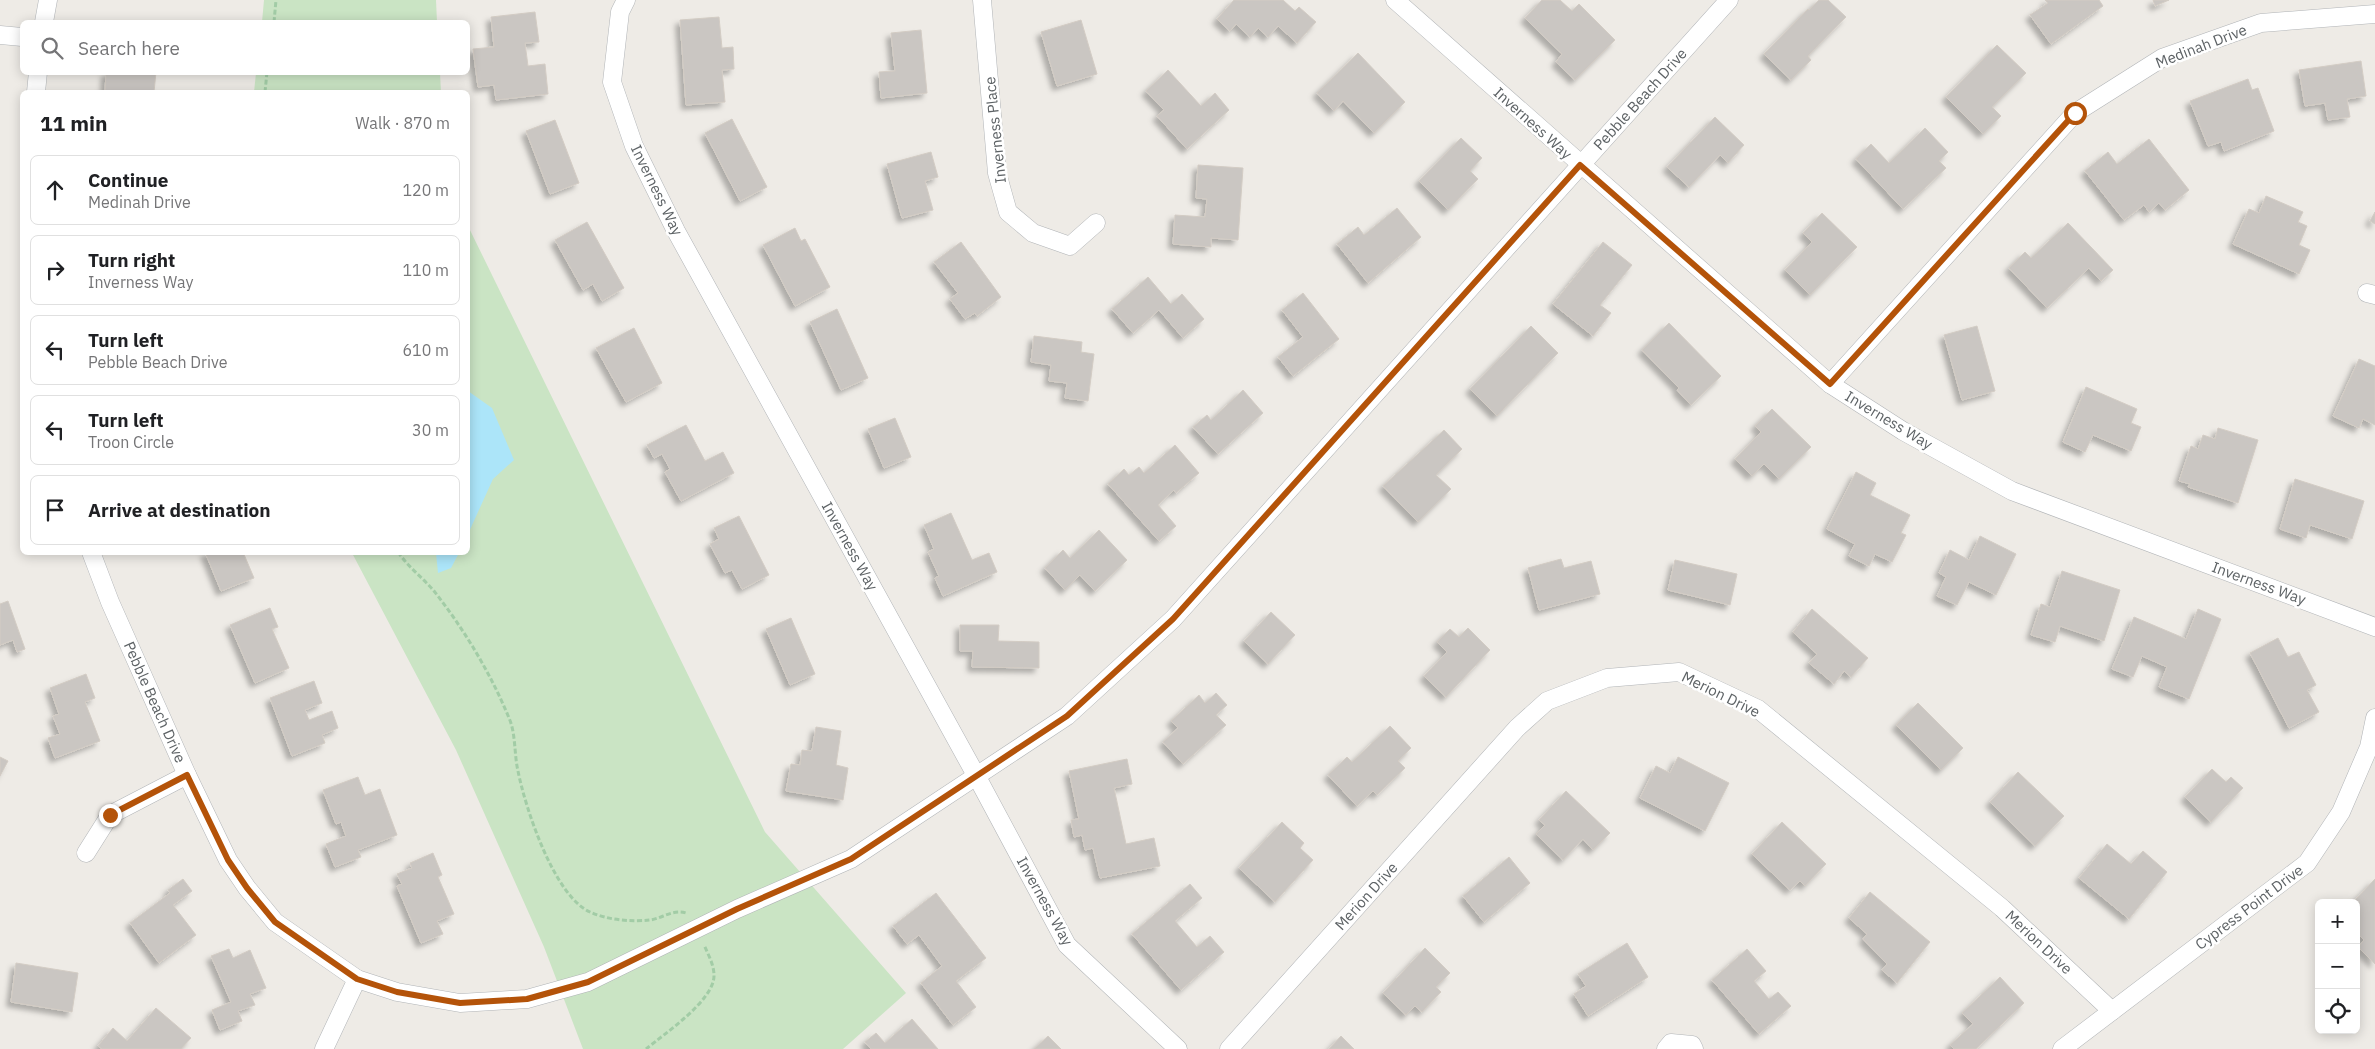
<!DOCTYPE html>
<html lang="en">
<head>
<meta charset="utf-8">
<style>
	:root { --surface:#fff; --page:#f6f6f6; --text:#202124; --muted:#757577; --line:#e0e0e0 }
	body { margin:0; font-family:"IBM Plex Sans",sans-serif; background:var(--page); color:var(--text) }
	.controls { position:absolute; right:15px; bottom:15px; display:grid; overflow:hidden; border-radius:8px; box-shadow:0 2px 12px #0003 }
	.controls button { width:45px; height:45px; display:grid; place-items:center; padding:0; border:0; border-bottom:1px solid var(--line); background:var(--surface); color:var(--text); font:25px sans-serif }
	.stop { position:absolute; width:15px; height:15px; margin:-11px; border:4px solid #b45309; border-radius:50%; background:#fff }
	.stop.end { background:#b45309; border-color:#fff; box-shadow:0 1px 5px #0008 }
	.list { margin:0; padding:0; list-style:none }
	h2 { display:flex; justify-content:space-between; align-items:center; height:65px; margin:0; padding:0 20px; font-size:21px }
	h2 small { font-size:16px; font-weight:400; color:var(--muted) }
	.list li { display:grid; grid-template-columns:32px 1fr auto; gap:15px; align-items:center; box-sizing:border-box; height:70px; margin:0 10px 10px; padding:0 10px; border:1px solid var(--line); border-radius:8px }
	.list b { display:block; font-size:19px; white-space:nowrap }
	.list p { margin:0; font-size:16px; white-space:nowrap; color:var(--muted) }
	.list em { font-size:16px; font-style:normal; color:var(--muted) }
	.icon { flex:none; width:28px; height:28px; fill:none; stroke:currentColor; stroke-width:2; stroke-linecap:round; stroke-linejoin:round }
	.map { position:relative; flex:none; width:2375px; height:1049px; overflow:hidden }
	.search { position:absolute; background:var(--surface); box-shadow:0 2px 12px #0003; left:20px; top:20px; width:450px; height:55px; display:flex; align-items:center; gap:12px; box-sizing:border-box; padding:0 18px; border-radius:8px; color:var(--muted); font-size:19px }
	.panel { position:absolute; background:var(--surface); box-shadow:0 2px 12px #0003; left:20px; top:90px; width:450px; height:465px; border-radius:8px }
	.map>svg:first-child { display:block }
</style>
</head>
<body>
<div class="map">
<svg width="2375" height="1049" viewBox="0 0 2375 1049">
	<defs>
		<filter id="shadow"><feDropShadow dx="-4.5" dy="4.5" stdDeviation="2.5" flood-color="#0004"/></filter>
	</defs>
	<rect width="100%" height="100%" fill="#eeebe6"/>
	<g fill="#cae4c4">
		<polygon points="264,0 436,0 437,22 262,22"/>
		<polygon points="256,73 440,73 441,92 254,92"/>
		<polygon points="468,226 765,832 906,993 843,1049 583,1049 544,947 456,750 352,553 468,552"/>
	</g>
	<g fill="#ace5f9">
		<polygon points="468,391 492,408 514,460 493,479 468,534"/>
		<polygon points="436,553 436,552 459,553 451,568 438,573"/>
	</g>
	<g fill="#cac6c2" stroke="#d3ccc4" filter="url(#shadow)">
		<polygon points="1234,0 1283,0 1295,11 1299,7 1316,22 1297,43 1278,26 1268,37 1258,28 1250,37 1236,24 1230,31 1217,19"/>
		<polygon points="1542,0 1560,0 1572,11 1579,4 1615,40 1575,80 1556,62 1562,54 1525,18"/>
		<polygon points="1819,0 1828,0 1846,17 1808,56 1811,60 1791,80 1764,54 1808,9 1809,10"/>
		<polygon points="2045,0 2099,0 2103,6 2051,44 2030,15 2048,3"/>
		<polygon points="2153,0 2169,0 2155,6"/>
		<polygon points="535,12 539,42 525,43 528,66 545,64 548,94 496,100 494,85 478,87 473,49 494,47 491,17"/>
		<polygon points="719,17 722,48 733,47 734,69 722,70 725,102 686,105 680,20"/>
		<polygon points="1081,20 1097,74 1057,86 1041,32"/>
		<polygon points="921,30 927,93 881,98 879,72 895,71 891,33"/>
		<polygon points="1997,45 2026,73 1992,107 2001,116 1983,134 1946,97"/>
		<polygon points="1358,53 1405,102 1374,133 1343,101 1334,111 1317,93"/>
		<polygon points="2361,61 2366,96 2347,99 2350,117 2328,120 2325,103 2305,106 2299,70"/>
		<polygon points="1168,70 1201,106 1215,93 1229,110 1187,149 1157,116 1164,110 1146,91"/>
		<polygon points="106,72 156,72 154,92 105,92"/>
		<polygon points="2248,79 2252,90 2258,88 2274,131 2224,151 2221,142 2208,146 2190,101"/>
		<polygon points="1715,117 1744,145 1728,163 1720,155 1689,187 1667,167"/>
		<polygon points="732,119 767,187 740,201 705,133"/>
		<polygon points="555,120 579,183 550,194 526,131"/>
		<polygon points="1925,128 1948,152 1939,161 1946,168 1903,209 1856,159 1871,144 1889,163"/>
		<polygon points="1461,138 1482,158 1470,171 1478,179 1448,210 1419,181"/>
		<polygon points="2149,139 2189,190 2165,210 2159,203 2149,212 2144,205 2124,220 2085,171 2108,152 2117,164"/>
		<polygon points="931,152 938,177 925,181 933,210 902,218 887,164"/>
		<polygon points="1198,165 1243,168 1238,240 1211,238 1211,247 1173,244 1175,215 1205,217 1207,199 1196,198"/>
		<polygon points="2266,196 2303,212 2298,222 2307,226 2299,245 2310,250 2299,274 2233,244 2249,209 2259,213"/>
		<polygon points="1397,208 1421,237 1368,283 1337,244 1358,227 1364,235"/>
		<polygon points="2375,212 2375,224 2370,221"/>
		<polygon points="1822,213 1857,247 1810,295 1785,270 1812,242 1803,233"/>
		<polygon points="587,222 624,288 602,301 593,284 583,290 555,240"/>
		<polygon points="2068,223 2113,270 2101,281 2089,268 2047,308 2009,268 2025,252 2031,258"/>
		<polygon points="795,228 801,241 805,239 830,287 795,306 763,245"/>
		<polygon points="961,242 1001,297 977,316 975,313 965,319 950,299 958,293 934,262"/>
		<polygon points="1603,242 1632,265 1600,305 1611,313 1593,336 1553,304"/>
		<polygon points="1148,277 1171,304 1182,294 1204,319 1183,338 1159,310 1133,333 1112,309"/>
		<polygon points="1303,293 1339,339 1293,376 1278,357 1303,337 1282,310"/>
		<polygon points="837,309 868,378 841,390 810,322"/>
		<polygon points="1669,323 1721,376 1691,405 1677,390 1679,388 1642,350"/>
		<polygon points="1531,326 1558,353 1497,416 1470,389"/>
		<polygon points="1977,326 1995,391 1962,400 1944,335"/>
		<polygon points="634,328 662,383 626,402 596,348"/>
		<polygon points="1034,336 1082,342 1081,352 1094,354 1088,401 1065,398 1067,383 1049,381 1051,365 1031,362"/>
		<polygon points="2359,359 2375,366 2375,425 2363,419 2359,428 2333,416"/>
		<polygon points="2086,387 2137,409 2131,423 2141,427 2131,451 2093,435 2085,452 2063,442"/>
		<polygon points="1243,390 1263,413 1218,454 1193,427 1207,415 1211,420"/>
		<polygon points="1772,409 1811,447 1779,479 1764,464 1752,476 1735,459 1761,432 1755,426"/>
		<polygon points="895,418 911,457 884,468 868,429"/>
		<polygon points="686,425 705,461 723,452 734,473 681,501 665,472 670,469 662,454 654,458 647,445"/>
		<polygon points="2218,428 2258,440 2238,503 2188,487 2190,484 2179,481 2191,446 2198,449 2203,435 2215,439"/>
		<polygon points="1444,430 1462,449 1436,475 1451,489 1418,522 1383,486"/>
		<polygon points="1175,445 1199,473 1176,493 1174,490 1158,505 1176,526 1159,541 1108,484 1124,469 1129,475 1139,467 1144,473"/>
		<polygon points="1856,472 1876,483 1870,495 1910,515 1901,533 1906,535 1892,562 1875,554 1869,566 1849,556 1855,544 1827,529"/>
		<polygon points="2295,479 2364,501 2352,539 2310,525 2306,538 2280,529"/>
		<polygon points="951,513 972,560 989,553 997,572 943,596 935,578 939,576 928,552 934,549 924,525"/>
		<polygon points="739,516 769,575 742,589 732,570 725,573 710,544 719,539 714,528"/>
		<polygon points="1099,530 1127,560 1095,591 1080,575 1065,590 1045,568 1063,550 1070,558"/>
		<polygon points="1980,536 2016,554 1996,595 1969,582 1957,605 1937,596 1946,577 1939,573 1950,550 1969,560"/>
		<polygon points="205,552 243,552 254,578 221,591"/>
		<polygon points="1561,559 1564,568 1591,561 1600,594 1539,610 1528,568"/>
		<polygon points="1675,560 1737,574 1730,605 1668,590"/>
		<polygon points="2062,571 2120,590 2104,641 2060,626 2055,642 2031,635 2041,604 2050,607"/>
		<polygon points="8,601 25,649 17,652 13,640 0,645 0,604"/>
		<polygon points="270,608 278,627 272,629 289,668 255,683 230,625"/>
		<polygon points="1812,609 1868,658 1851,677 1844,671 1834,684 1809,663 1817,654 1793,632"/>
		<polygon points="2198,609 2221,619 2189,699 2159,687 2167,667 2142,656 2133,677 2112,669 2134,617 2186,639"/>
		<polygon points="1271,612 1295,635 1268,664 1244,641"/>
		<polygon points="791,618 815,674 790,685 766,629"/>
		<polygon points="960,625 999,625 998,641 1039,642 1039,668 972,667 973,651 960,651"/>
		<polygon points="1468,628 1490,650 1446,697 1424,676 1447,652 1437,642 1450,629 1459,637"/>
		<polygon points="2278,638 2288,657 2299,652 2316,685 2307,690 2319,712 2289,728 2250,653"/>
		<polygon points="86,674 95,698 85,702 100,741 55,758 48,738 60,734 53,716 59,714 50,688"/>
		<polygon points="314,681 322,703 305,710 309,720 332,711 338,728 322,735 325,743 292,756 270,698"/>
		<polygon points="1216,693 1227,705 1216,715 1226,725 1183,764 1163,742 1178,728 1171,721 1199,695 1205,703"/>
		<polygon points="1918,703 1963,748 1941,770 1896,725"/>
		<polygon points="1390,726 1411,748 1398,761 1405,768 1377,795 1373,791 1357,806 1328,775 1347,757 1352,762"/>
		<polygon points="816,727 841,731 836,765 848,768 843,800 786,791 791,764 800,765 802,750 812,751"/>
		<polygon points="0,757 8,761 0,776"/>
		<polygon points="1678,757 1729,783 1705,831 1640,798 1656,766 1670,773"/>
		<polygon points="1127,759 1132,784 1114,788 1126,844 1154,838 1160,866 1100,878 1093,848 1085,850 1082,835 1074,837 1071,820 1079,819 1069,771"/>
		<polygon points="2212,769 2226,782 2231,777 2243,788 2211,822 2185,797"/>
		<polygon points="2018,772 2064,816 2035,846 1990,802"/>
		<polygon points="358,777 365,795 380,789 397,835 358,850 361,857 335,867 326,844 346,836 341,822 336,824 323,790"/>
		<polygon points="1566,791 1610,833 1593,850 1583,839 1563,860 1536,834 1545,825 1539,820"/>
		<polygon points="1282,822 1304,843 1300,848 1313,860 1275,902 1239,868"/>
		<polygon points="1782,822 1826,864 1805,886 1800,881 1790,890 1752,854"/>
		<polygon points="2107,844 2131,864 2143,851 2167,872 2129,919 2079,878"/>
		<polygon points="433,853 442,875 438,877 454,914 437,921 443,934 421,943 397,886 402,884 397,874 412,868 410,863"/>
		<polygon points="1509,857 1530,883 1484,922 1463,896"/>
		<polygon points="183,879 192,891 173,905 196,935 159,963 130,923 170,893 168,890"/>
		<polygon points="2375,879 2375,964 2358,947 2364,940 2356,932 2356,903 2352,903"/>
		<polygon points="1190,884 1202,898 1175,921 1197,947 1210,936 1224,952 1181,990 1132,934"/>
		<polygon points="1870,892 1930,942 1897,983 1882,970 1887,964 1863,939 1867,934 1849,918"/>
		<polygon points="936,893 986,958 956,981 976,1007 953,1025 921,983 942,966 919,935 907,944 893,926"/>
		<polygon points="1627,943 1648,977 1588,1016 1574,994 1586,986 1578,974"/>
		<polygon points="1425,948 1450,973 1436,987 1441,992 1422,1012 1415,1006 1406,1015 1383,993"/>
		<polygon points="229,949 233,958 250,950 266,988 250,994 255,1005 238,1011 242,1021 220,1030 212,1010 231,1002 211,956"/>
		<polygon points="1747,949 1766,971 1754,981 1769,999 1778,992 1791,1006 1759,1034 1712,980"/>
		<polygon points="16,963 78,973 72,1012 11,1002"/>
		<polygon points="2000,977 2024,1003 1976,1049 1954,1049 1950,1045 1973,1024 1962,1013"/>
		<polygon points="156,1008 191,1038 181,1049 102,1049 98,1046 113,1028 127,1041"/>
		<polygon points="912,1019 938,1049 871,1049 865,1042 876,1033 885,1043"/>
		<polygon points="1048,1036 1061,1049 1034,1049"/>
		<polygon points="1341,1036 1354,1049 1329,1049"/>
	</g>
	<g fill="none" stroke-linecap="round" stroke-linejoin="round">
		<defs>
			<g id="minor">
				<polyline points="626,0 620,12 612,82 634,146 676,231 977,777 1067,945 1178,1049"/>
				<polyline points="982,0 997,173 1008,212 1033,233 1070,246 1096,223"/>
				<polyline points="1395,0 1830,384 1903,431 2012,491 2375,627"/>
				<polyline points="44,22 48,0"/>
				<polyline points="0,35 22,37"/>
				<polyline points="36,92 38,72"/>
				<polyline points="2367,293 2375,295"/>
				<polyline points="1830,384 2075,113 2162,58 2261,23 2375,14"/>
				<polyline points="91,552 110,602 187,775 228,860 247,888 275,922 357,979 397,992 460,1003 527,999 588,982 737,909 851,859 1067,716 1173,619 1729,0"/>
				<polyline points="86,853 110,815 187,775"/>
				<polyline points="324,1049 357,979"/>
				<polyline points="1229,1049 1517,728 1547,701 1607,678 1679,672 1758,709 2002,908 2112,1011"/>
				<polyline points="1666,1049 1671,1043 1692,1045 1694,1049"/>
				<polyline points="2062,1049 2307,863 2341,812 2369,747 2375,718"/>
			</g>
		</defs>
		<use href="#minor" stroke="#b1b4b7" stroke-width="19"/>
		<g stroke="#a2cca6" stroke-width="3" stroke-dasharray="5 2.5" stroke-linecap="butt">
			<polyline points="274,22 276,0"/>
			<polyline points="265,92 267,72"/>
			<path d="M398,552C408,567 423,578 434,591C464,629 491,674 509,718C516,734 514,754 518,771C525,807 554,896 590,912C607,920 632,922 650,920C663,918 673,909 686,913"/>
			<path d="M646,1049C664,1034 715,1000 714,975C714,965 708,954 704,945"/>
		</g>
		<use href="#minor" stroke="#fff" stroke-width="18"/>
	</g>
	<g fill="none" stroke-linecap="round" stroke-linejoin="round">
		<polyline stroke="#b45309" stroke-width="6" points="110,815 187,775 228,860 247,888 275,922 357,979 397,992 460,1003 527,999 588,982 737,909 851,859 1067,716 1173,619 1580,165 1830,384 2075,113"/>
	</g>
	<g text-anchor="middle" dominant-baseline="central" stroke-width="5" stroke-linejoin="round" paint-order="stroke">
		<g font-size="15" fill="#5d6265" stroke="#fff">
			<text transform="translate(2201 46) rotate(-21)">Medinah Drive</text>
			<text transform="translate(1640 99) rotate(-48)">Pebble Beach Drive</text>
			<text transform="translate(1533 123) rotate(42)">Inverness Way</text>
			<text transform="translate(995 130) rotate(-96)">Inverness Place</text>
			<text transform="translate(657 190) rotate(64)">Inverness Way</text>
			<text transform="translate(1889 420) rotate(31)">Inverness Way</text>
			<text transform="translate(850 546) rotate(61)">Inverness Way</text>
			<text transform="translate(2259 583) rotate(20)">Inverness Way</text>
			<text transform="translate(1721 694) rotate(26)">Merion Drive</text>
			<text transform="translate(155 702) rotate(66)">Pebble Beach Drive</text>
			<text transform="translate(1366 896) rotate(-48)">Merion Drive</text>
			<text transform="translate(1045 901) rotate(61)">Inverness Way</text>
			<text transform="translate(2249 907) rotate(-37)">Cypress Point Drive</text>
			<text transform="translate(2039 942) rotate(43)">Merion Drive</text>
		</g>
	</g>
</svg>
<div class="controls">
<button>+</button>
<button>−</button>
<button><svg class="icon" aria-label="locate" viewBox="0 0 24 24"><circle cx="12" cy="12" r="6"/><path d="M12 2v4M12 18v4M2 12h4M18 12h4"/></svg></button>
</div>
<div class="stop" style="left:2075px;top:113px"></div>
<div class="stop end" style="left:110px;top:815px"></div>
<div class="search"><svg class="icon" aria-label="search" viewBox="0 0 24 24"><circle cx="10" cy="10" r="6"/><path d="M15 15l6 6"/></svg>Search here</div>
<section class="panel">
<h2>11 min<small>Walk · 870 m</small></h2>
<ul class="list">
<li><svg class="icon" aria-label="ahead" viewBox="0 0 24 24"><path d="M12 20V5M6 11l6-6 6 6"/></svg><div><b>Continue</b><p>Medinah Drive</p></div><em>120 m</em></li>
<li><svg class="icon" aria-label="right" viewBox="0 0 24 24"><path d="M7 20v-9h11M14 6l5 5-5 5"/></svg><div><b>Turn right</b><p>Inverness Way</p></div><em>110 m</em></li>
<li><svg class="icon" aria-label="left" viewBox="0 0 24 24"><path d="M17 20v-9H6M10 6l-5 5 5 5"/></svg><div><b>Turn left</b><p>Pebble Beach Drive</p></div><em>610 m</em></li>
<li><svg class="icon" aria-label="left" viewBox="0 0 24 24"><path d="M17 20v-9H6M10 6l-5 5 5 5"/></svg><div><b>Turn left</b><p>Troon Circle</p></div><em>30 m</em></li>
<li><svg class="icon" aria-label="arrive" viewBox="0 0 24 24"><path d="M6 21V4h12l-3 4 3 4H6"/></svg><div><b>Arrive at destination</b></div></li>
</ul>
</section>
</div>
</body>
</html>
